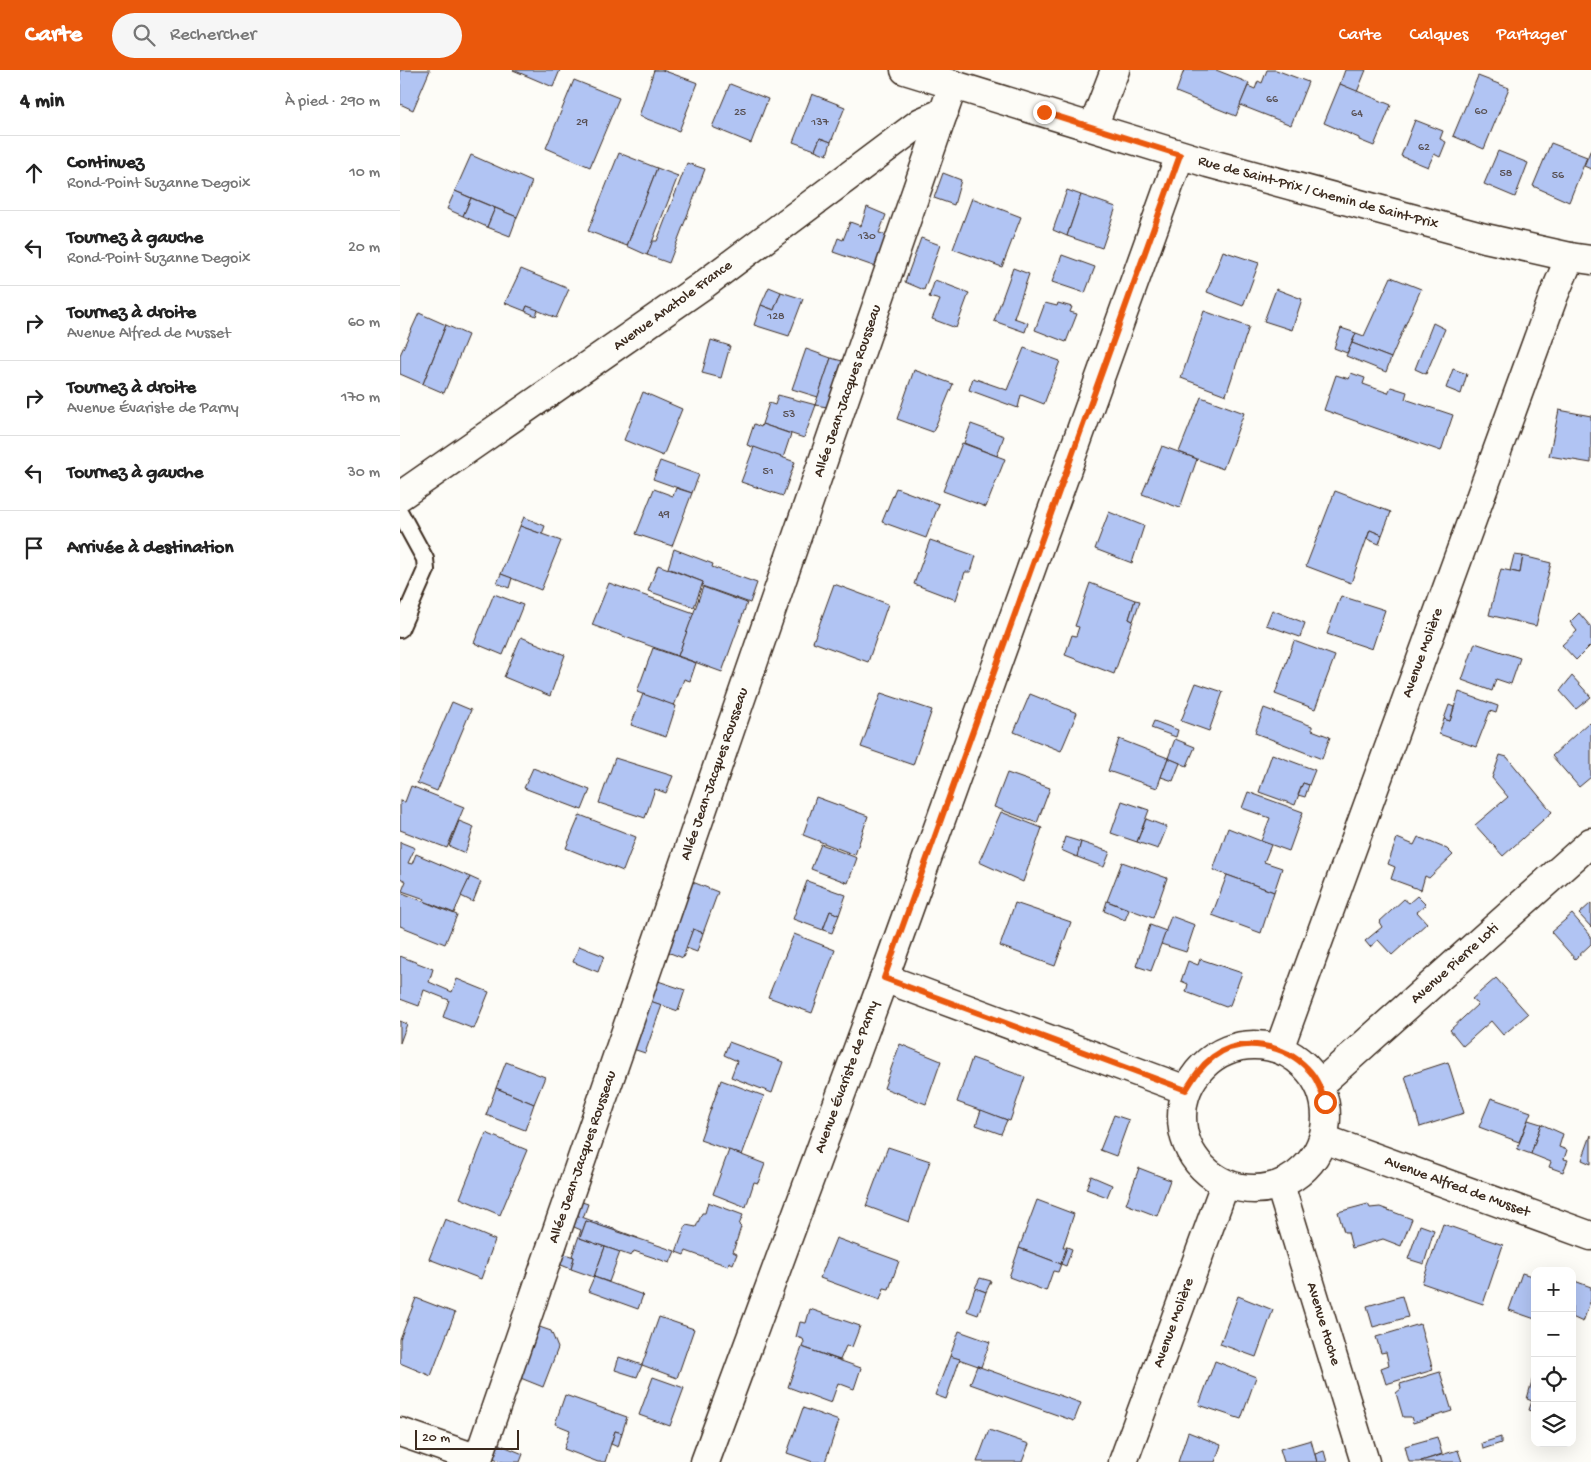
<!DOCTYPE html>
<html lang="fr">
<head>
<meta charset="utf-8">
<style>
	:root { --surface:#fff; --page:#f6f6f6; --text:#222; --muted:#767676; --line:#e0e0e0; --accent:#ea580c }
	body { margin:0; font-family:"Gochi Hand",sans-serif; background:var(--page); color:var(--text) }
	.controls { position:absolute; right:15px; bottom:15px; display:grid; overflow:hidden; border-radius:10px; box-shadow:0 5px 20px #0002 }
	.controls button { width:45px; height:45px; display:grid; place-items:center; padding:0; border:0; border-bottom:1px solid var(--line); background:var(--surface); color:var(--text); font:25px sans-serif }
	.scale { position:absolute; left:15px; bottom:12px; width:104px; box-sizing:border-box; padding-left:5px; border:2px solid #3b2a1e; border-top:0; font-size:14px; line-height:18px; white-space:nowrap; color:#3b2a1e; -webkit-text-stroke:4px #fdfcf7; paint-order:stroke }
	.stop { position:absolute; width:15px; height:15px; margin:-11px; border:4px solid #ea580c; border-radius:50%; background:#fff }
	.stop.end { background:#ea580c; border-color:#fff; box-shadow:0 1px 5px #0008 }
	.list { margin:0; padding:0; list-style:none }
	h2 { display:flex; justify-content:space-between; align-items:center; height:65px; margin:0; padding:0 20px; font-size:21px }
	h2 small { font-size:16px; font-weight:400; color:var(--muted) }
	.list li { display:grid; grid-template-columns:32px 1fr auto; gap:15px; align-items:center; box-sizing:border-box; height:75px; padding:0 20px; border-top:1px solid var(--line) }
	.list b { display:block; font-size:19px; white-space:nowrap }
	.list p { margin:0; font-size:16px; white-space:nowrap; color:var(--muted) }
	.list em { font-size:16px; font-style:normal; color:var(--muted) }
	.icon { flex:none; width:28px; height:28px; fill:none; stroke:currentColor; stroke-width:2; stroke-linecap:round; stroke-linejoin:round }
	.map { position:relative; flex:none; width:1191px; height:1392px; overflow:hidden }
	header { display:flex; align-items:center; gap:30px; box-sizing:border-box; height:70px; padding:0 25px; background:var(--accent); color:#fff }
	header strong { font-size:24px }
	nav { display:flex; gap:28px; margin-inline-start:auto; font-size:18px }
	.search { width:350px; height:45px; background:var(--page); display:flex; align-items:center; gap:12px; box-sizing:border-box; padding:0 18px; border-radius:28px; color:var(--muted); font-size:19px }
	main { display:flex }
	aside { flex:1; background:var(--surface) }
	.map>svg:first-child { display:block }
</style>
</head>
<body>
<header>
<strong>Carte</strong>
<div class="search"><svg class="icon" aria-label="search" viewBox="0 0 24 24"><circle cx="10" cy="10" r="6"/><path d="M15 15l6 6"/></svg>Rechercher</div>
<nav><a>Carte</a><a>Calques</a><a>Partager</a></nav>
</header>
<main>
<aside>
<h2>4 min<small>À pied · 290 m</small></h2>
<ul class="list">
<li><svg class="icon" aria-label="ahead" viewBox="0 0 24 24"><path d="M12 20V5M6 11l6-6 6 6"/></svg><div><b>Continuez</b><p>Rond-Point Suzanne Degoix</p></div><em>10 m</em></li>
<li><svg class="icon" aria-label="left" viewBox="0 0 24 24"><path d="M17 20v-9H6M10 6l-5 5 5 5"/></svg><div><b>Tournez à gauche</b><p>Rond-Point Suzanne Degoix</p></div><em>20 m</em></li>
<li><svg class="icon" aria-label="right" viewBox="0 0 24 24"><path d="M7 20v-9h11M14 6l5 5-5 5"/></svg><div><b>Tournez à droite</b><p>Avenue Alfred de Musset</p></div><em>60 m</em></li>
<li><svg class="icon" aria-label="right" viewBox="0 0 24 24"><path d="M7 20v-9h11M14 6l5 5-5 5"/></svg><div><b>Tournez à droite</b><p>Avenue Évariste de Parny</p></div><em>170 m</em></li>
<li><svg class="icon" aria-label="left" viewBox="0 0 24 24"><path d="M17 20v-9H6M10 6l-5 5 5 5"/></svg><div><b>Tournez à gauche</b></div><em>30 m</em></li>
<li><svg class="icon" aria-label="arrive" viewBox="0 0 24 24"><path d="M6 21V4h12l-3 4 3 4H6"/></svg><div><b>Arrivée à destination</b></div></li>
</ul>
</aside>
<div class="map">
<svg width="1191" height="1392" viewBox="0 0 1191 1392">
	<rect width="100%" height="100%" fill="#fdfcf7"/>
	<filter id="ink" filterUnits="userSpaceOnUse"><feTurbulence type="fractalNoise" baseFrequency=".02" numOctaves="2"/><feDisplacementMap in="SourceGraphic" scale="10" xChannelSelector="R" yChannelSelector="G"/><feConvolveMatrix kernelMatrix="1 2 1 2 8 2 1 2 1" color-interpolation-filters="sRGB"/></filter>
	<g filter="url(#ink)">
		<g fill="#b1c4f3" stroke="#3b2a1e">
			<polygon points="0,0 30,0 13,40 0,34"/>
			<polygon points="113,0 160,0 153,17"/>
			<polygon points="254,0 262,0 298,13 279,61 239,46"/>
			<polygon points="784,0 816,0 849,13 836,46 776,22"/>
			<polygon points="867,0 876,0 908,12 891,55 840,35 848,16 855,19 858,11 862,13"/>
			<polygon points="945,0 966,0 957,22 940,14"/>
			<polygon points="1078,6 1109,18 1084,79 1053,66"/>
			<polygon points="174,10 219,28 190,97 146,78"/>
			<polygon points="330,14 368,29 351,73 312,57"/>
			<polygon points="940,14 991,35 974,76 959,70 959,68 924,53"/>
			<polygon points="412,24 445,37 431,72 420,68 415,80 393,72"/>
			<polygon points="1015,50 1043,61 1040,69 1046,72 1040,87 1034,84 1028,97 1001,86"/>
			<polygon points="420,68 431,72 427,85 415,80"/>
			<polygon points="1151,73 1187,87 1169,132 1133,116"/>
			<polygon points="1191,79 1191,99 1184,96"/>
			<polygon points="1098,81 1128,93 1115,127 1084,114"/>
			<polygon points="219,83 257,98 227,176 188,161"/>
			<polygon points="71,85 132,112 117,147 55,121"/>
			<polygon points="287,93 305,99 269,193 247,185 252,171 257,171"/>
			<polygon points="257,98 278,106 247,185 227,176"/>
			<polygon points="543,103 561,110 554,135 534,128"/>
			<polygon points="667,120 681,125 667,166 653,160"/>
			<polygon points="55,121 71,128 63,146 47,139"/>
			<polygon points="681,125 716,137 702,178 667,166"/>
			<polygon points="71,128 95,138 87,157 63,146"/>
			<polygon points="572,128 621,147 602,197 553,179"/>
			<polygon points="467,137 486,145 479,163 491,166 479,198 433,182 438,168 443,170 450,152 461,156"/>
			<polygon points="95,138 117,147 110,166 87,157"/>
			<polygon points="521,168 540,175 524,220 505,212"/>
			<polygon points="823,181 859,193 843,236 807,222"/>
			<polygon points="662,185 695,197 685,223 652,212"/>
			<polygon points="613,198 629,204 614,248 628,253 625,262 594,251"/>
			<polygon points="121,199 169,219 156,248 127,236 125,241 105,233"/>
			<polygon points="991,207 1021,219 991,288 952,273 956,263 964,266"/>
			<polygon points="535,210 569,223 556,258 532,249 540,230 529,227"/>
			<polygon points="369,217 381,222 374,240 361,235"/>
			<polygon points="876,219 902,229 892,260 864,251"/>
			<polygon points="381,222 403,229 389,266 354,255 361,235 374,240"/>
			<polygon points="645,233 657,236 658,233 672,237 670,242 677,244 666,272 635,260"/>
			<polygon points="127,236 138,240 136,246 125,241"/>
			<polygon points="804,241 849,257 826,325 781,308"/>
			<polygon points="19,243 46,255 23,314 0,304 0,285"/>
			<polygon points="1033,253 1045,259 1026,304 1015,299"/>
			<polygon points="46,255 68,265 44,323 23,314"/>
			<polygon points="941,258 956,263 947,283 934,278"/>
			<polygon points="311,270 330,276 321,308 302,303"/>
			<polygon points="952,273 991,288 986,302 946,286"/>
			<polygon points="624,278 660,291 644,334 621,325 618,338 569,320 573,308 607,320"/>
			<polygon points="406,279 431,288 418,327 392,319"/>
			<polygon points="431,288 446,292 427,337 415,335"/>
			<polygon points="1053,299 1067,304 1061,324 1046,318"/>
			<polygon points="514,300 553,314 533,362 497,349"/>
			<polygon points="951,303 965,308 963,314 988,323 991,317 1007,322 1005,329 1053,345 1041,381 924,340 936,305 949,309"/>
			<polygon points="243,322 282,339 263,386 224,370"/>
			<polygon points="378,325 416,335 404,368 362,354 369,333 375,335"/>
			<polygon points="801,327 844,343 823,399 779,382"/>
			<polygon points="1159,340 1191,346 1191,393 1149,386"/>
			<polygon points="354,354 361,357 362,354 391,364 383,388 347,375"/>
			<polygon points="571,354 604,366 597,386 564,373"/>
			<polygon points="562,373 605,389 586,437 543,421"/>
			<polygon points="762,376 797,389 780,438 742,424"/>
			<polygon points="354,377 395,392 383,426 341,412"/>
			<polygon points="260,391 299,405 292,423 253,409"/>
			<polygon points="276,418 292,423 272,476 236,464 254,419 273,426"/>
			<polygon points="496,418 539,434 526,468 482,452"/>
			<polygon points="935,421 991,442 982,465 970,460 951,513 906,496"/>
			<polygon points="709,442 744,456 732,493 695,479"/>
			<polygon points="124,447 145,456 142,464 120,456"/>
			<polygon points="120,456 161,471 141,520 101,504"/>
			<polygon points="970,460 982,465 979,474 967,469"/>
			<polygon points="530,470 576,486 571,502 565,502 556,530 514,514"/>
			<polygon points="274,479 313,494 312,497 357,513 350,533 302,516 303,512 268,498"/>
			<polygon points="1114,485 1123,486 1120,503 1110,501"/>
			<polygon points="1123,486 1151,493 1136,556 1089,545 1101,499 1120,503"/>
			<polygon points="258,495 303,512 294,537 248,521"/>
			<polygon points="101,504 112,508 109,518 97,513"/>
			<polygon points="209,513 294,543 278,586 192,555"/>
			<polygon points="690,513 735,530 729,549 733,551 714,604 665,585 672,565 676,566 679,557 675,556"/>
			<polygon points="434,514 488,534 468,592 413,572"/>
			<polygon points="303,517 347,533 322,602 278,586"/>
			<polygon points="94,524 123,535 103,585 74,573"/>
			<polygon points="941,526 985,540 972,579 927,564"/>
			<polygon points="735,530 740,531 733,551 729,549"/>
			<polygon points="872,540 905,553 900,567 866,555"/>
			<polygon points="1179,543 1191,557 1191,575 1176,590 1162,575 1177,561 1170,552"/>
			<polygon points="121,567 165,585 150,626 104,607"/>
			<polygon points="894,571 935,586 915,639 875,624"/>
			<polygon points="1075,573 1120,588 1111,614 1096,609 1092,621 1062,610"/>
			<polygon points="253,578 296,593 290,611 284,609 274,636 237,622"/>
			<polygon points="1172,606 1191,627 1176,639 1160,621"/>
			<polygon points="796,613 823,622 809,661 781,651"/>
			<polygon points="1059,622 1098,636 1096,643 1090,641 1076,677 1039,664 1044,649 1050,651"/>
			<polygon points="481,623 532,640 513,695 461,677"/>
			<polygon points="243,624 276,636 266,667 231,655"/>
			<polygon points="630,624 677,643 661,681 614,662"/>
			<polygon points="52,632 71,640 37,721 17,713"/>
			<polygon points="1049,635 1054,637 1050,651 1044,649"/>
			<polygon points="864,638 912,656 912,660 930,667 922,689 855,663"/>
			<polygon points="754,651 778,660 776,667 751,658"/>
			<polygon points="1189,652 1191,654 1191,707 1179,717 1152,686"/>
			<polygon points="719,669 768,688 757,718 708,701"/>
			<polygon points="775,669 795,677 787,696 768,688"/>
			<polygon points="872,684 915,700 909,715 903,713 895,735 859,722"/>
			<polygon points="1100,685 1107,687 1152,742 1103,786 1075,755 1108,727 1092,708"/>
			<polygon points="215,688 273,706 266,723 255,719 245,748 199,733"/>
			<polygon points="768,688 780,693 773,711 761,707"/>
			<polygon points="133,698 190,720 182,740 124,718"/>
			<polygon points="607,703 650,718 637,753 594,737"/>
			<polygon points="903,713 909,715 905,727 898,725"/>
			<polygon points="11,716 64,737 47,778 0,760 0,731 5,732"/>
			<polygon points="848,722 903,742 889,781 861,771 870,748 842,738"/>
			<polygon points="416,727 468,746 455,785 403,765"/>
			<polygon points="722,731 749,740 737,772 711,763"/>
			<polygon points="601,742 642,758 623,812 579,792"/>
			<polygon points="180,745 236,767 223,801 166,778"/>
			<polygon points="746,749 767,757 758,779 737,772"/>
			<polygon points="59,751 74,757 65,783 49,776"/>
			<polygon points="828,758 871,775 864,792 882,798 874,822 813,800"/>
			<polygon points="665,767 681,772 677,787 661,780"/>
			<polygon points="1018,767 1047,779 1053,785 1029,808 1025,806 1021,820 991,809 995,797 988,794 997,768 1014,775"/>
			<polygon points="0,772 15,778 8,793 12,794 16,784 70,807 54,843 24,831 25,829 2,821 6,811 0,808"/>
			<polygon points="681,772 710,782 704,797 677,787"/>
			<polygon points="421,774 457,788 448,813 411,799"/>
			<polygon points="722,792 767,808 753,848 707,831"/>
			<polygon points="827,805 874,822 861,863 812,845"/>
			<polygon points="70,807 81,812 73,832 61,826"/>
			<polygon points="290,811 318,822 303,863 293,859 283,888 265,881"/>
			<polygon points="407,811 446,825 439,845 430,841 423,860 393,849"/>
			<polygon points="0,822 57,845 45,874 0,856"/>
			<polygon points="1017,826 1026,835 1017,842 1027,853 992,885 978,870 970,877 965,871 982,857 979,852 1004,829 1009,833"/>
			<polygon points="707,831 729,840 725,850 704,841"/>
			<polygon points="615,833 671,852 655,896 600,876"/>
			<polygon points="1191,833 1191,857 1179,844"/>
			<polygon points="430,841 439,845 432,863 423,860"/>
			<polygon points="1172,844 1191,866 1191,874 1175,889 1151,862"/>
			<polygon points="771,846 795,855 786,882 761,874"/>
			<polygon points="750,855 766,861 751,901 736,896"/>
			<polygon points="293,859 303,863 297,882 286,878"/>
			<polygon points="394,864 435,880 412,943 368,927"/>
			<polygon points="179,876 204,886 198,902 173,892"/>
			<polygon points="0,886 33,899 29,912 52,922 57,909 89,922 74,959 43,947 49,930 24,920 19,936 0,929"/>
			<polygon points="800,889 842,903 830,935 826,937 786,922 788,914 781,911 788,891 798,895"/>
			<polygon points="1096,908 1128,944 1103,965 1091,951 1063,976 1050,960 1078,934 1072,929"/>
			<polygon points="255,910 285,920 278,941 247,930"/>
			<polygon points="247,930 262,935 245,983 230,978"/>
			<polygon points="0,951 7,954 0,973"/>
			<polygon points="329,972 383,992 372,1023 331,1007 337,991 324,985"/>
			<polygon points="500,974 541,991 526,1034 484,1018"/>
			<polygon points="572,988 625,1007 610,1051 557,1032"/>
			<polygon points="106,992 145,1007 134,1034 96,1018"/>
			<polygon points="1048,992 1064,1043 1020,1057 1005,1006"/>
			<polygon points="321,1010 364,1026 342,1085 300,1070"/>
			<polygon points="96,1018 134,1034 125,1060 86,1045"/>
			<polygon points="1091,1028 1131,1042 1119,1072 1079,1057"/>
			<polygon points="581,1040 607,1050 601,1064 576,1055"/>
			<polygon points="714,1045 729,1050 716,1086 700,1080"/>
			<polygon points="1128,1050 1141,1054 1131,1084 1117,1079"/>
			<polygon points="1141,1054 1163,1064 1159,1077 1167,1080 1164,1089 1168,1090 1163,1102 1149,1097 1151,1092 1131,1084"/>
			<polygon points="86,1063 127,1080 100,1145 60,1128"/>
			<polygon points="1191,1065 1191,1094 1182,1090"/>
			<polygon points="488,1077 530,1091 509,1152 466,1136"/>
			<polygon points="329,1080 365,1094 358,1113 354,1112 346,1137 313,1124"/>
			<polygon points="739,1098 770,1110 757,1146 726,1134"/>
			<polygon points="691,1106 712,1115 707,1127 686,1119"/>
			<polygon points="176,1130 188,1134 183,1148 171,1144"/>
			<polygon points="637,1130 674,1144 663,1177 667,1177 661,1194 619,1178"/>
			<polygon points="308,1132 343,1145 339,1155 341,1157 333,1182 337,1184 333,1194 329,1192 328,1196 286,1181 284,1185 276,1182 286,1155 296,1157 302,1143 305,1143"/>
			<polygon points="968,1134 970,1138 980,1137 1012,1149 1001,1176 983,1169 952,1178 948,1162 944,1162 938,1142"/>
			<polygon points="171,1144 179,1146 238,1168 237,1170 186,1151 180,1168 205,1177 194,1207 171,1199 174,1187 172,1186 181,1160 167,1154"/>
			<polygon points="45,1149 95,1170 81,1209 29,1189"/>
			<polygon points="186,1151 275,1181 270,1193 234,1181 231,1186 180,1168"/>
			<polygon points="1043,1154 1103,1175 1083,1234 1022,1213"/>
			<polygon points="1020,1155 1034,1160 1024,1194 1008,1189"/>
			<polygon points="436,1168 499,1191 489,1219 484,1218 480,1230 420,1208"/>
			<polygon points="160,1174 167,1177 165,1184 174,1187 171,1199 154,1192"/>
			<polygon points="205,1177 220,1182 209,1212 194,1207"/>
			<polygon points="667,1177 672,1179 666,1196 661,1194"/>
			<polygon points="619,1178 661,1194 658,1202 653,1201 646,1221 609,1207"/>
			<polygon points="1122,1203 1135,1207 1135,1249 1109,1240"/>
			<polygon points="194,1207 243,1225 238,1239 188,1221"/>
			<polygon points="580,1208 591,1211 586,1222 575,1218"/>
			<polygon points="1172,1210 1191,1217 1191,1229 1183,1252 1172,1247"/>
			<polygon points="575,1218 586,1222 578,1245 567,1241"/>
			<polygon points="838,1226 873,1240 856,1287 820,1274"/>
			<polygon points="1002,1226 1008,1247 973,1257 967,1236"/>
			<polygon points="16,1228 55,1243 31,1306 0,1293 0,1269"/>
			<polygon points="410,1239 460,1256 452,1277 446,1276 440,1290 402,1277 404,1272 403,1269 396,1267 400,1252 406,1253"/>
			<polygon points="259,1247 294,1259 277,1308 242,1295"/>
			<polygon points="131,1254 151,1261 158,1278 143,1317 113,1305"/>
			<polygon points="1020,1254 1033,1300 986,1314 981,1298 989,1295 986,1282 981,1283 976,1267"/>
			<polygon points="559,1261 590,1272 581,1297 550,1286"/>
			<polygon points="402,1277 461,1298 454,1319 438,1313 431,1333 388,1317"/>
			<polygon points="550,1286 560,1289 546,1329 535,1325"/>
			<polygon points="219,1287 242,1295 237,1307 215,1300"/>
			<polygon points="815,1291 856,1307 841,1349 799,1335"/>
			<polygon points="577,1296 681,1333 674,1351 570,1314"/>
			<polygon points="1040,1302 1052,1341 1013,1353 1011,1347 1003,1347 996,1323 1001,1319 1000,1314"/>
			<polygon points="253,1307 284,1318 270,1356 239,1345"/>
			<polygon points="1133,1307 1135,1308 1135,1342 1129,1340 1132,1331 1127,1329"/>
			<polygon points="165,1325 227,1347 222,1363 215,1361 205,1392 198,1392 164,1379 170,1360 155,1354"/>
			<polygon points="403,1338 439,1351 425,1392 413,1392 387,1383"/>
			<polygon points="589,1360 629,1374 622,1392 577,1392"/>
			<polygon points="215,1361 222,1363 218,1377 211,1374"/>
			<polygon points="788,1362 821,1375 815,1392 778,1392"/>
			<polygon points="1037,1367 1042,1384 1019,1392 1009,1392 1005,1376"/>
			<polygon points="1101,1367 1101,1373 1083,1379 1082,1373"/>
			<polygon points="911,1370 917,1392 884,1392 880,1379"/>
			<polygon points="96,1373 123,1384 120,1392 103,1392 91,1387"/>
			<polygon points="1058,1380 1062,1392 1021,1392 1021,1391"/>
			<polygon points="924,1381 927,1392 917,1392 915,1384"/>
		</g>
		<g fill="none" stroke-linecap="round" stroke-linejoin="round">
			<defs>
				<polyline id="service" points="0,443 25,489 26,500 0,559"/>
				<g id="minor">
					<polyline points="693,57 715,0"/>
					<polyline points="0,426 302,216 521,52 544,42"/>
					<polyline points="484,908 786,1020"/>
					<circle cx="854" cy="1047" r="72"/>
					<polyline points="879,979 1154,225 1170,187"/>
					<polyline points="919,1015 1191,772"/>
					<polyline points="924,1069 1191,1166"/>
					<polyline points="880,1115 965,1392"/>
					<polyline points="0,1362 78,1389"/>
					<polyline points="77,1392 553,15"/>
					<polyline points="305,1392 484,908 780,85"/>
					<polyline points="723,1392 825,1114"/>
				</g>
				<polyline id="tertiary" points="505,0 808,93 1085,168 1170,187 1191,190"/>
			</defs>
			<use href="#service" stroke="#3b2a1e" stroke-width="20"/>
			<use href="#minor" stroke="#3b2a1e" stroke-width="31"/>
			<use href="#tertiary" stroke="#3b2a1e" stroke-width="31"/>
			<use href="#service" stroke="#fdfcf7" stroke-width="16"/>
			<use href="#minor" stroke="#fdfcf7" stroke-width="28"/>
			<use href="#tertiary" stroke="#fdfcf7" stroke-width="28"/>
		</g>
	</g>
	<g fill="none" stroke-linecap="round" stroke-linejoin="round" filter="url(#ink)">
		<path stroke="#ea580c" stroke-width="6" d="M644,42L780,85L484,908L786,1020C794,1007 801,996 813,987C841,966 885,974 908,999C917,1008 921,1020 925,1032"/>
	</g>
	<g text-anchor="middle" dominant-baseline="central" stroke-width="4" stroke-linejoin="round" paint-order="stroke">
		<g font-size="12" fill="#585053">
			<text x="872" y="30">66</text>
			<text x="1081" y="42">60</text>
			<text x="340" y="43">25</text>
			<text x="957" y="44">64</text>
			<text x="182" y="53">29</text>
			<text x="420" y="53">137</text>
			<text x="1024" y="78">62</text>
			<text x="1106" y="104">58</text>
			<text x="1158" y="106">56</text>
			<text x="467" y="167">130</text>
			<text x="376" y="247">128</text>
			<text x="389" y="345">53</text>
			<text x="368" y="402">51</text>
			<text x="264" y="445">49</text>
		</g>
		<g font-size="15" fill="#3b2a1e" stroke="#fdfcf7">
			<text transform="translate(918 123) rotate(15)">Rue de Saint-Prix / Chemin de Saint-Prix</text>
			<text transform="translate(273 236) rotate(-36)">Avenue Anatole France</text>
			<text transform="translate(448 321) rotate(-71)">Allée Jean-Jacques Rousseau</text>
			<text transform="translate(1023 583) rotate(-70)">Avenue Molière</text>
			<text transform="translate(315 704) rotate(-71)">Allée Jean-Jacques Rousseau</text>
			<text transform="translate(1055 894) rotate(-42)">Avenue Pierre Loti</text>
			<text transform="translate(447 1007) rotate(-70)">Avenue Évariste de Parny</text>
			<text transform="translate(183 1087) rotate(-71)">Allée Jean-Jacques Rousseau</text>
			<text transform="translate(1057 1117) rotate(20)">Avenue Alfred de Musset</text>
			<text transform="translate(774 1253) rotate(-70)">Avenue Molière</text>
			<text transform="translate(923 1254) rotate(73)">Avenue Hoche</text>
		</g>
	</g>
</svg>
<div class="controls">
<button>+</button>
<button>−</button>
<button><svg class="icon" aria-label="locate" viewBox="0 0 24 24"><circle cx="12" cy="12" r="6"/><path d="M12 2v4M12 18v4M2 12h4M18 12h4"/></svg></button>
<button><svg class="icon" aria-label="layers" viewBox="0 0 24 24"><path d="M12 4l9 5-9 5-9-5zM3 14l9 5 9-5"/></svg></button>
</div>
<div class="scale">20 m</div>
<div class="stop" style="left:925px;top:1032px"></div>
<div class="stop end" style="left:644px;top:42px"></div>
</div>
</main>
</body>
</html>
